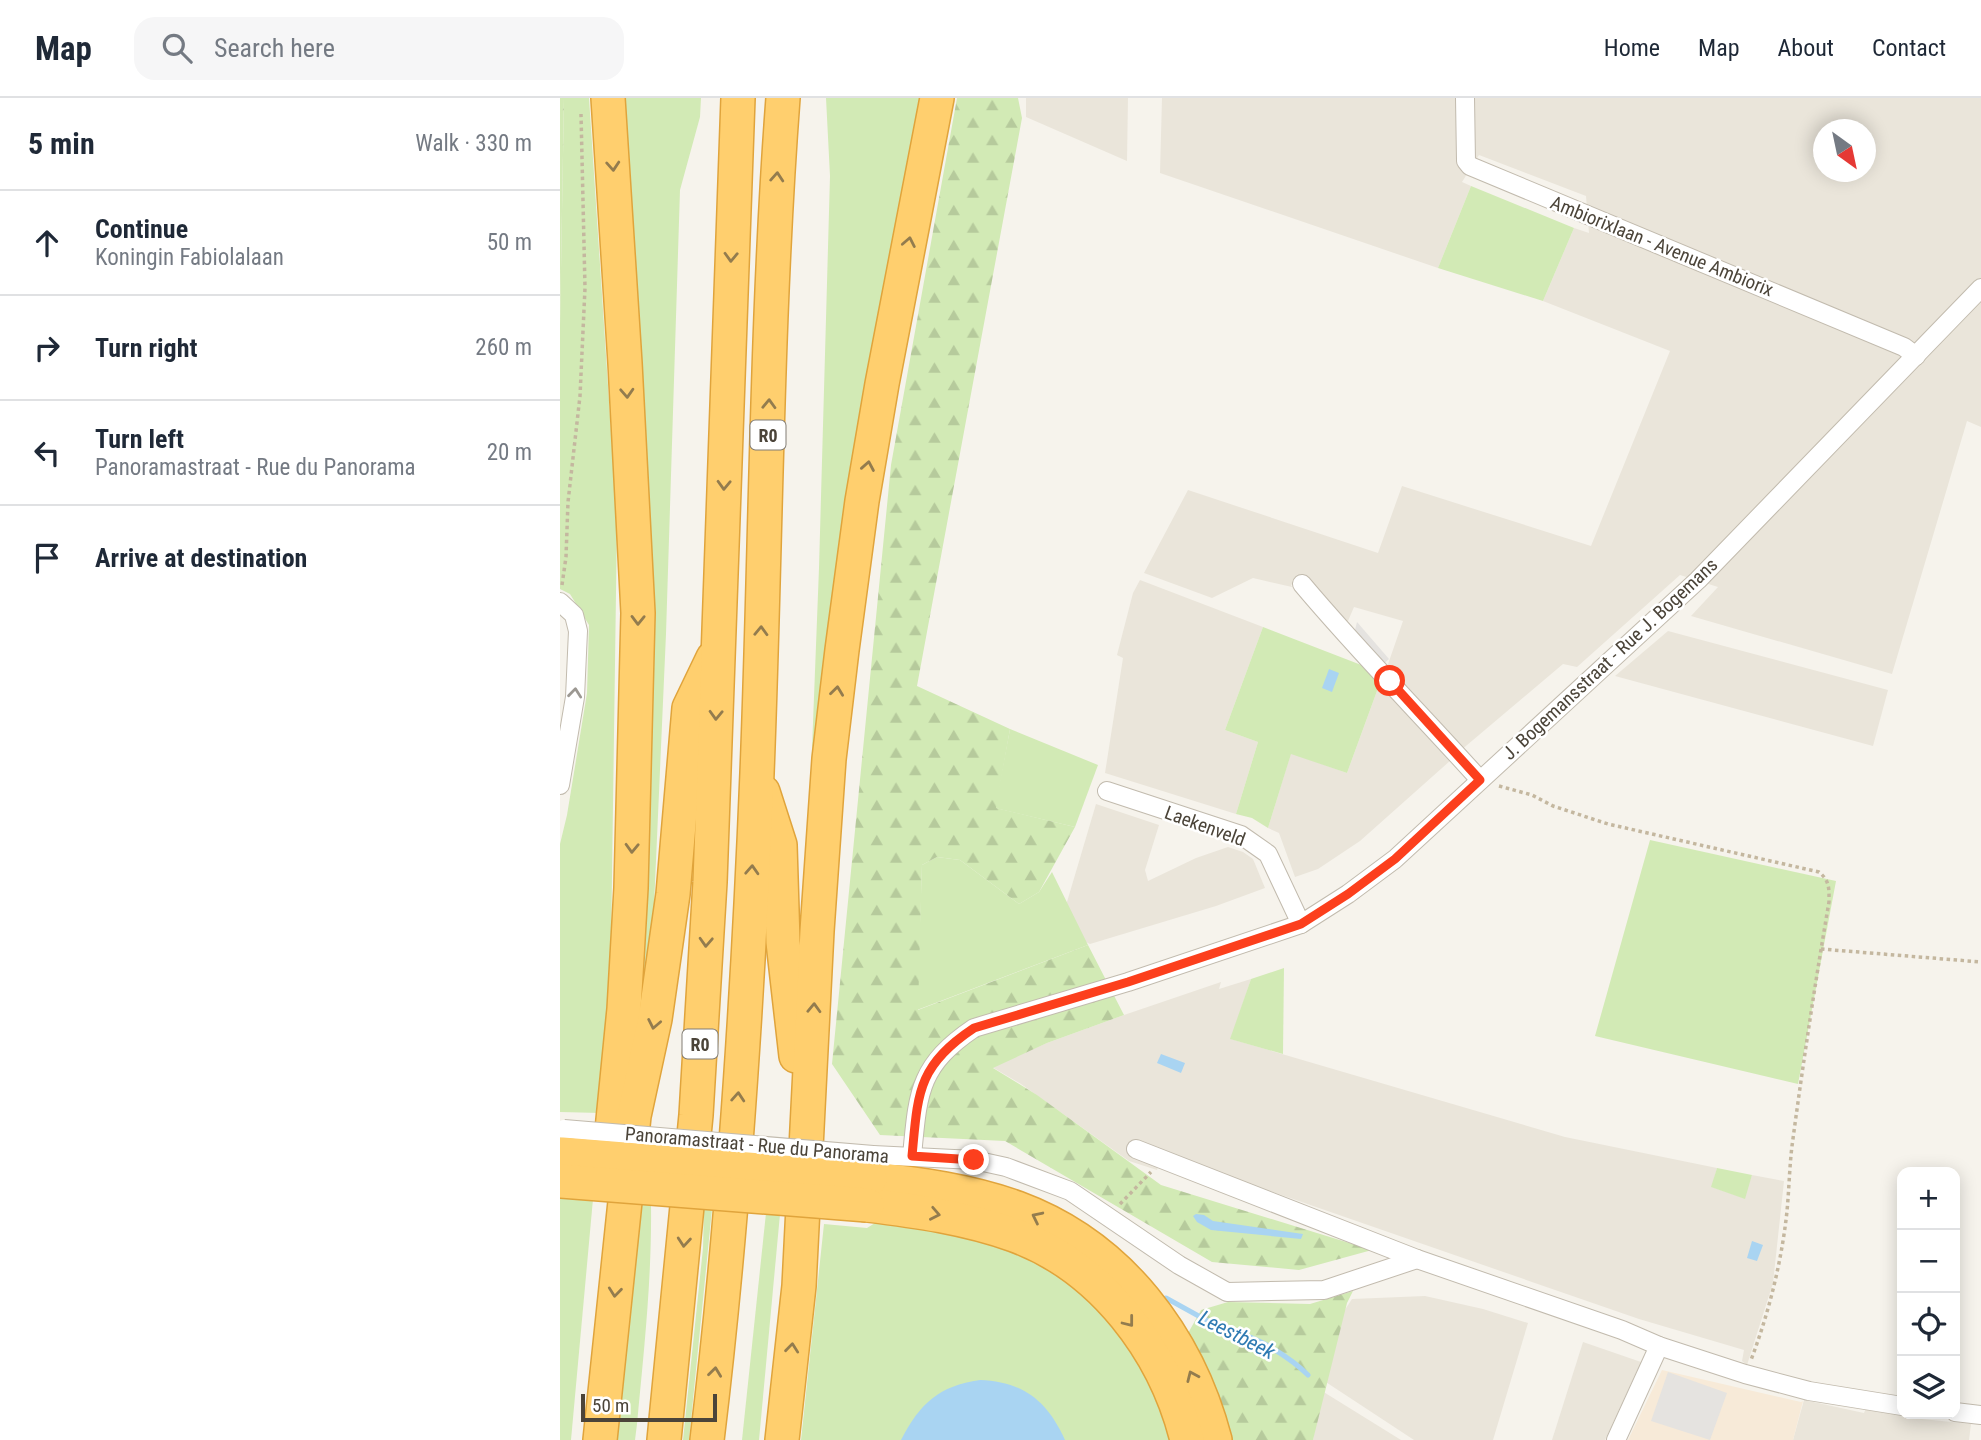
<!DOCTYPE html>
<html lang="en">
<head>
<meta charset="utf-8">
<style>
	:root { --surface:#fff; --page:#f6f6f7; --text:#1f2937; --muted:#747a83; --line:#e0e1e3 }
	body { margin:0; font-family:"Roboto Condensed",sans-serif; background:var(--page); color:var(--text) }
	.controls { position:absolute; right:21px; bottom:21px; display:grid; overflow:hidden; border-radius:14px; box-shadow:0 4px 18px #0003 }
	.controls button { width:63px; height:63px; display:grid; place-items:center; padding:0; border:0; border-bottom:2px solid var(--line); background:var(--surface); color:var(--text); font:35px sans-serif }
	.compass { position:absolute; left:1253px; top:21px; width:63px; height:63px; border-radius:50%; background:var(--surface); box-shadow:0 4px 18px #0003; rotate:147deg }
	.scale { position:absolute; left:21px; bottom:18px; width:136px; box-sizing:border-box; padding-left:7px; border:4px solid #4b4439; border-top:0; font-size:19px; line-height:24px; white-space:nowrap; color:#4b4439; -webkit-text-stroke:5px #fff; paint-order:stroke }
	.stop { position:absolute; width:21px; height:21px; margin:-16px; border:5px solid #fc3f1d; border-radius:50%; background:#fff }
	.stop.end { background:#fc3f1d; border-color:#fff; box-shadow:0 2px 7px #0008 }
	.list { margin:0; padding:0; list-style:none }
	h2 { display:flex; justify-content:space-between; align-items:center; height:91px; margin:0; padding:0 28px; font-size:30px }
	h2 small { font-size:23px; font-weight:400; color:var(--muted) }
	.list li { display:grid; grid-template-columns:46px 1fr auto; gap:21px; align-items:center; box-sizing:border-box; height:105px; padding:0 28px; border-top:2px solid var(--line) }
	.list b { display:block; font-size:26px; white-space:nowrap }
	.list p { margin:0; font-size:23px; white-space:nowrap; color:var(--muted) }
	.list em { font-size:23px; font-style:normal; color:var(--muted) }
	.icon { flex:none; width:38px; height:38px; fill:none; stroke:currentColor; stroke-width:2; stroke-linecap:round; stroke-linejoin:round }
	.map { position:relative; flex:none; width:1421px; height:1342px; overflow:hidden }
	header { display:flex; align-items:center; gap:42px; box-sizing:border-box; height:98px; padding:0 35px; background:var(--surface); border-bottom:2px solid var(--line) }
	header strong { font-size:33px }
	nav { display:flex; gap:38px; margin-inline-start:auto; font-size:24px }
	.search { width:490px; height:63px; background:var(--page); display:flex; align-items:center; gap:18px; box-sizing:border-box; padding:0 24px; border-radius:21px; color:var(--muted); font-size:26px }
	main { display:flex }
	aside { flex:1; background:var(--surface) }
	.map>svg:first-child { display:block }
</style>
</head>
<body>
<header>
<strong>Map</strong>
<div class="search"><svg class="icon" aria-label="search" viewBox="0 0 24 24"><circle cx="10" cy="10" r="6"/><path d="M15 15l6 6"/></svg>Search here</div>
<nav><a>Home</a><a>Map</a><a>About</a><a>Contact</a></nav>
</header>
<main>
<aside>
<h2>5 min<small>Walk · 330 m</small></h2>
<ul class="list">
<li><svg class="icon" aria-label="ahead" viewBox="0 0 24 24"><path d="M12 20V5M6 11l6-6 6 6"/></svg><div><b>Continue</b><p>Koningin Fabiolalaan</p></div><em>50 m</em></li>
<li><svg class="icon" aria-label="right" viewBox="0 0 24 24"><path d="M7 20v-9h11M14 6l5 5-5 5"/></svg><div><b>Turn right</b></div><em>260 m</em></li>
<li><svg class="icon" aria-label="left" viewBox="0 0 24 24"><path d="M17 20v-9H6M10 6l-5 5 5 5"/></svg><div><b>Turn left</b><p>Panoramastraat - Rue du Panorama</p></div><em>20 m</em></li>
<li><svg class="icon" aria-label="arrive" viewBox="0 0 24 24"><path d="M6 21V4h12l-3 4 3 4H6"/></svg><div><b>Arrive at destination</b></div></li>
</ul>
</aside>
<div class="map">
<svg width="1421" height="1342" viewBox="0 0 1421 1342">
	<defs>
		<pattern id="forest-firs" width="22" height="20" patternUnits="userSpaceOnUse" patternTransform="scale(1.75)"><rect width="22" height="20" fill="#d2eab5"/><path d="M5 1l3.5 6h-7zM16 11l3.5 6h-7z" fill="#b6ca9c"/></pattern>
	</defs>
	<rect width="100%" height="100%" fill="#f6f3ec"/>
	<g fill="#eae5da" fill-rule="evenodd">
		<polygon points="466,0 568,0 567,63 466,19"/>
		<path d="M602,0H1421V329L1407,323L1332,576L1131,518L1158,489L1120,477L1017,569L1003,566L900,653L827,569L843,523L794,509L785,530L741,478L731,487L732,489L693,480L652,500L584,475L628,392L818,455L842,388L1031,448L1110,253L983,203L1014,130L1029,135L1026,98L919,57L902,84L911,88L878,170L600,75ZM1264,32H1306V74H1264Z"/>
		<polygon points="580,482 703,529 665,632 698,644 676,716 545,675 563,560 557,557 573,495"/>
		<polygon points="1108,533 1328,592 1313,648 1055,578"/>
		<polygon points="821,582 891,662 800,743 758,771 735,779 719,735 708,730 731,655 787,675"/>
		<polygon points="536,706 599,727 585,772 588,783 636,760 668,749 683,754 693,761 705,790 656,808 530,846 499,831"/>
		<polygon points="691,881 671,941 1005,1039 1157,1070 1152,1089 1184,1100 1192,1077 1224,1083 1213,1185 1187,1267 1182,1263 1184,1252 1079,1221 603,1056 597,1072 569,1063 461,986 432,969 487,945 564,917 661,884 659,891"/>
		<polygon points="865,1198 923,1211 968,1225 933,1342 854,1342 746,1271 792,1201"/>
		<polygon points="1023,1244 1081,1264 1045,1342 992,1342"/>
		<polygon points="762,1293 841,1342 753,1342"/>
		<polygon points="1244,1302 1304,1315 1306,1310 1362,1321 1411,1326 1409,1342 1233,1342"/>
	</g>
	<polygon fill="#f7ead8" points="1102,1272 1241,1304 1243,1303 1233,1342 1068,1342"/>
	<g fill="#d2eab5">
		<polygon points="4,0 29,0 57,424 51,849 41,1015 0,1014 0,746 7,717 27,595 29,527 10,496 0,491 0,227"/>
		<polygon points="62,0 141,0 140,19 120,92 106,536 94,808 81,927"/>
		<polygon points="266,0 364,0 250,702 259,470 270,78"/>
		<polygon points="911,88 1014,130 983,203 878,170"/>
		<polygon points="703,529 809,570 821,582 787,675 731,656 708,730 692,720 676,716 698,644 665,632"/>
		<polygon points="450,631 538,667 515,729 435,710"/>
		<polygon points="1090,742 1276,783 1238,986 1035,938"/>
		<polygon points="377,759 400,762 459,806 479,794 492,774 528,847 357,912 362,767"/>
		<polygon points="724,870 723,956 670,941 691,881"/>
		<polygon points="1157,1070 1192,1077 1185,1101 1151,1089"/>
		<polygon points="0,1099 33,1101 11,1342 0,1342"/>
		<path d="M77,1105L91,1106C92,1180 84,1252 77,1326L75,1342H52Z"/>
		<polygon points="144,1110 152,1111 129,1342 123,1342 143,1150"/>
		<polygon points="206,1115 220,1116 199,1342 182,1342"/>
		<polygon points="315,1125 395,1135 472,1159 542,1210 598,1295 612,1342 241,1342 264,1126 307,1130"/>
	</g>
	<g fill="url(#forest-firs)">
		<polygon points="0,0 4,0 0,227"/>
		<polygon points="397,0 458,0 462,20 357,588 450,631 436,710 515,729 479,794 459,806 400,762 377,759 362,767 358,912 528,847 564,917 487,945 433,970 477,997 601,1087 812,1152 739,1172 652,1164 445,1043 320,1037 272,966 331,367"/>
		<polygon points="793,1193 787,1205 753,1342 669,1342 665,1316 627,1237 641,1212 668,1204 750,1206"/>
	</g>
	<g fill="#e5e3e0">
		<polygon points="797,524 829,561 819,570 793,540"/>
		<polygon points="1108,1274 1167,1295 1150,1342 1091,1323"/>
	</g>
	<g fill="#a9d4f2">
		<polygon points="769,571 779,575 772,594 762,590"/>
		<polygon points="601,956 625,965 621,975 597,965"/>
		<polygon points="636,1116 644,1117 653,1123 743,1136 741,1141 651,1132 637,1124 633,1118"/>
		<polygon points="1192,1143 1203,1147 1197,1163 1187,1160"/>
		<path d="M420,1282C464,1284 487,1303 505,1342H341C360,1305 379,1288 420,1282Z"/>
	</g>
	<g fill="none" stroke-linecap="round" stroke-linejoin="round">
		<path stroke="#a9d4f2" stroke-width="5" d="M606,1200L673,1237C691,1232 735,1264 748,1277"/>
		<defs>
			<g id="street">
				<polyline points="905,0 906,63 910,68 1344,249 1356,258"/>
				<path d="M742,486C799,554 861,616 920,682"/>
				<polyline points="0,504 14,517 18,533 15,599 0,687"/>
				<polyline points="547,693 681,737 708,756 741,826"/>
				<polyline points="576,1051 857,1161 1062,1232 1099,1248 1185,1276 1249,1293 1342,1308"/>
				<polyline points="313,1057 414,1062 446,1069 510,1093 619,1167 667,1194 764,1192 857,1161"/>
				<path d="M352,1058C358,995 358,968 414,930L568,884L741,826L788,796L835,761L1138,482L1421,190"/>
				<polyline points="1395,1314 1421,1317"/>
				<polyline points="1056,1342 1099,1248"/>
			</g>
			<g id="highway">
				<polyline points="48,0 65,265 78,515 71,790 64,911 52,1032 59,1070"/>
				<polyline points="203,694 220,747 223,844 236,958"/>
				<path d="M310,1081C360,1086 410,1093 457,1110C560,1148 628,1239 655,1342"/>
				<path d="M307,1107C357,1113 406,1120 454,1137C542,1169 605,1253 627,1342"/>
				<polyline points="40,1342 74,1018 95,921 113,796 129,610 153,560"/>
				<polyline points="104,1342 136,1017 150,784 178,0"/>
				<path d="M147,1342C174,1121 188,898 197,675C206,450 206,225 223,0"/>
				<polyline points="222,1342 239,1188 257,833 269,661 282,552 302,403 322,286 377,0"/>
			</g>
		</defs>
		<use href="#street" stroke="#c2bbae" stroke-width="20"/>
		<use href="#highway" stroke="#e0a43c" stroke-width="36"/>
		<g stroke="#c4b79f" stroke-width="3.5" stroke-dasharray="3.5 3.5" stroke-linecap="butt">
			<polyline points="2,487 6,459 8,404 20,298 25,190 21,16"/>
			<path d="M939,688L972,697L993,708L1048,726L1259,774C1270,783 1269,791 1269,804C1255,885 1243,966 1232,1048C1229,1073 1229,1098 1226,1122C1220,1170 1208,1217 1191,1262"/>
			<polyline points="1261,851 1421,864"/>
			<polyline points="560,1106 591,1074"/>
		</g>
		<use href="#street" stroke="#fff" stroke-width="18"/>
		<use href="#highway" stroke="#ffcf6e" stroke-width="33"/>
		<defs>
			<polyline id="street-bridge" points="4,1031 313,1057"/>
			<g id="highway-bridge">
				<polyline points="2,1056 310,1081"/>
				<polyline points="0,1083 307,1107"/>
			</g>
		</defs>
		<use href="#street-bridge" stroke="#c2bbae" stroke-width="20" stroke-linecap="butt"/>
		<use href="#highway-bridge" stroke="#e0a43c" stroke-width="36" stroke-linecap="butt"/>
		<use href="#street-bridge" stroke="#fff" stroke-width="18"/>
		<use href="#highway-bridge" stroke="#ffcf6e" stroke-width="33"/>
	</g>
	<defs><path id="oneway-chevron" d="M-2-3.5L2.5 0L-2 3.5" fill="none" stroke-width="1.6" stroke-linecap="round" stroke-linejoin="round" transform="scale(1.75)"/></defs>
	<g stroke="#937c4e">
		<use href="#oneway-chevron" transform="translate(53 68) rotate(86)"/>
		<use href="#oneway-chevron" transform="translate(217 79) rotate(-86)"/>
		<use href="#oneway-chevron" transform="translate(349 144) rotate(-79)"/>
		<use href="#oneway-chevron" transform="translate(171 159) rotate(92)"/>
		<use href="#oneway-chevron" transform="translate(67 295) rotate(87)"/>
		<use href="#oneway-chevron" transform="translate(209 306) rotate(-88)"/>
		<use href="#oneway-chevron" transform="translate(308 368) rotate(-80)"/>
		<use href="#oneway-chevron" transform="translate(164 387) rotate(92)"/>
		<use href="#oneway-chevron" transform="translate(78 522) rotate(91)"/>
		<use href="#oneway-chevron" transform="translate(201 533) rotate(-88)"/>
		<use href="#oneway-chevron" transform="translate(277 593) rotate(-83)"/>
		<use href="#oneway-chevron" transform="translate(156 617) rotate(92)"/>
		<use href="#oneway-chevron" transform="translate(72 750) rotate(92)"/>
		<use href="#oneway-chevron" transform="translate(192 772) rotate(-87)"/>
		<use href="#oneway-chevron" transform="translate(146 844) rotate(93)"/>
		<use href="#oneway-chevron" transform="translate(254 910) rotate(-88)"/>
		<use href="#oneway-chevron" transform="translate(94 926) rotate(101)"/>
		<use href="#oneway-chevron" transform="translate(178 999) rotate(-86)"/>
		<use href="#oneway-chevron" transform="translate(375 1116) rotate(11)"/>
		<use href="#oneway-chevron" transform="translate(477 1119) rotate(-154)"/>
		<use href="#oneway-chevron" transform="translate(124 1144) rotate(95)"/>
		<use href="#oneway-chevron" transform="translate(55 1194) rotate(96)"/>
		<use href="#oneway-chevron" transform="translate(569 1224) rotate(52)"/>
		<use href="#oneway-chevron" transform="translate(232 1250) rotate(-84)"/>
		<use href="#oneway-chevron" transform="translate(155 1274) rotate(-83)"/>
		<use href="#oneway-chevron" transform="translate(632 1278) rotate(-114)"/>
	</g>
	<use stroke="#9c9892" href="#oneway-chevron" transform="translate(15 595) rotate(-84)"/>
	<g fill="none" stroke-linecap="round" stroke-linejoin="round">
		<path stroke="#fc3f1d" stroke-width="9" d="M414,1062L352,1058C358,995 357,968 414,930L568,884L741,826L788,796L835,761L920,682L830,583"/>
	</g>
	<g text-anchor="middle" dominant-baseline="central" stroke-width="5" stroke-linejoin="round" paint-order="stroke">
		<g fill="#fff" stroke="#817c74" stroke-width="2">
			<rect x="190.5" y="322.5" width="35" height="29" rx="5"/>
			<rect x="122.5" y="931.5" width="35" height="29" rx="5"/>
		</g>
		<g font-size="18" font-weight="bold" fill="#4b4439">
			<text x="208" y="337">R0</text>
			<text x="140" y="946">R0</text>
		</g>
		<g font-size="19" fill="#4b4439" stroke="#fff">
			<text transform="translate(1102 148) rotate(22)">Ambiorixlaan - Avenue Ambiorix</text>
			<text transform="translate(1050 561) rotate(-43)">J. Bogemansstraat - Rue J. Bogemans</text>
			<text transform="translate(645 728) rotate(20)">Laekenveld</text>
			<text transform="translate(197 1047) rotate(5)">Panoramastraat - Rue du Panorama</text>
		</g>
		<g font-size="21" font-style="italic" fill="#2e7ab2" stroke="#fff">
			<text transform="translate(677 1237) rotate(27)">Leestbeek</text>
		</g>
	</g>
</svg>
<div class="controls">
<button>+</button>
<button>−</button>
<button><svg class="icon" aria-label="locate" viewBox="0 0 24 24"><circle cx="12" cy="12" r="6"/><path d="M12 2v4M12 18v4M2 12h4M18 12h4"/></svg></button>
<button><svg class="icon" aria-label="layers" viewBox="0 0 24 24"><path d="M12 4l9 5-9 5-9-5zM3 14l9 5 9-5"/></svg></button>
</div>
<svg class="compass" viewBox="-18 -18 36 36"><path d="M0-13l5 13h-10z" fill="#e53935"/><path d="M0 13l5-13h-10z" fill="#747a83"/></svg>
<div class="scale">50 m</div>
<div class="stop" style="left:830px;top:583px"></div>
<div class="stop end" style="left:414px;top:1062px"></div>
</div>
</main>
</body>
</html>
